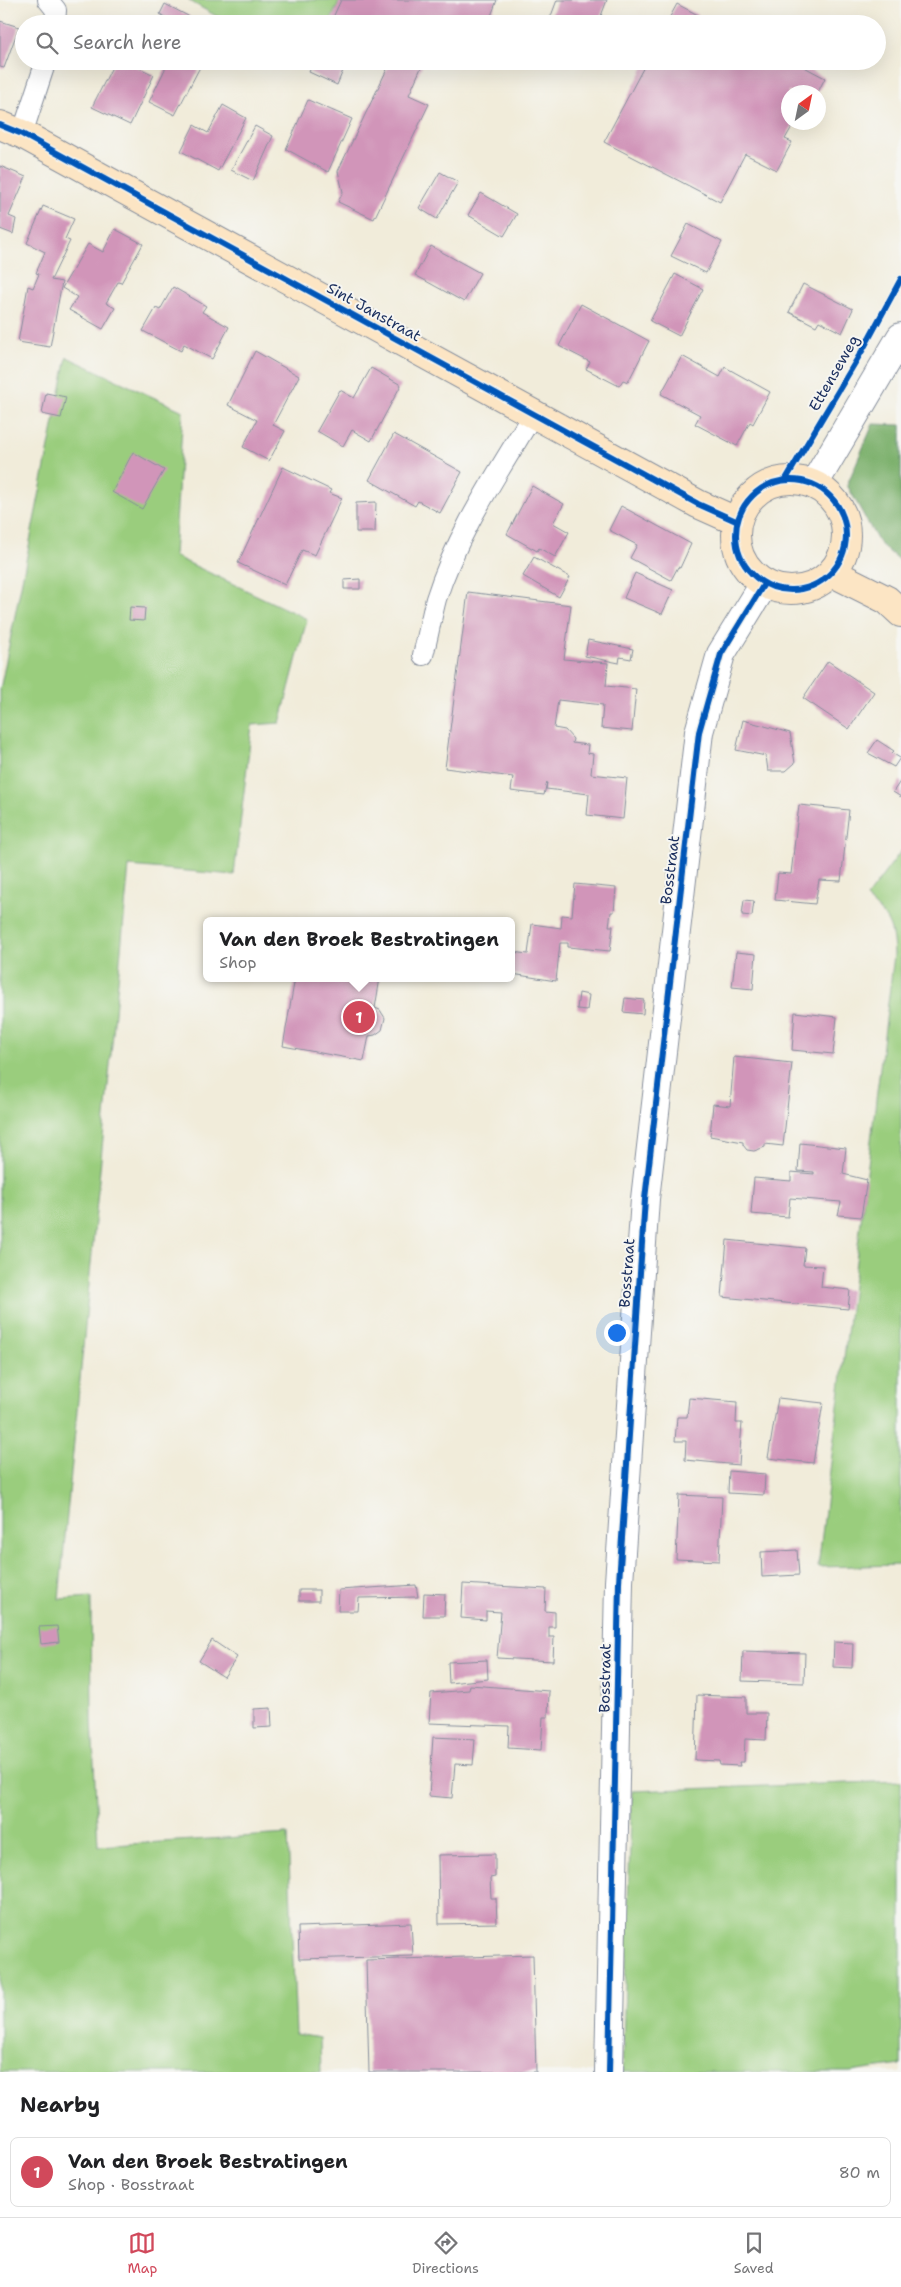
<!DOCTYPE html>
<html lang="en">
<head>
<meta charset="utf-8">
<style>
	:root { --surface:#fff; --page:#f6f6f6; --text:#202124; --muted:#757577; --line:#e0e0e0; --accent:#d1495b }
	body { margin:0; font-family:"Shantell Sans",sans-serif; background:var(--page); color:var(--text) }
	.compass { position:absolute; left:781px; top:85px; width:45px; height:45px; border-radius:50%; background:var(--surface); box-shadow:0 5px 20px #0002; rotate:33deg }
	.you { position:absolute; left:616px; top:1332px; width:18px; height:18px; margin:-12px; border:4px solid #fff; border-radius:50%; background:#1a73e8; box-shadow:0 0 0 8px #1a73e833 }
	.badge { display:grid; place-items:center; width:32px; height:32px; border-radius:50%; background:var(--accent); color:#fff; font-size:16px; font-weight:700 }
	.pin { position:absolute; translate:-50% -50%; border:2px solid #fff; box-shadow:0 1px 5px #0006 }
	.popup { position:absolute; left:203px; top:917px; width:312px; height:65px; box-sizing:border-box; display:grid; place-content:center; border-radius:8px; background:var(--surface); filter:drop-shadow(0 1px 4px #0005); font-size:16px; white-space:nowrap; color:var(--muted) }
	.popup b { font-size:19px; color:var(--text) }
	.popup::after { content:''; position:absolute; left:50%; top:100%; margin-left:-10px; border:10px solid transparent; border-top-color:var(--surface) }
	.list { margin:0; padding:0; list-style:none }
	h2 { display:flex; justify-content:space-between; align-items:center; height:65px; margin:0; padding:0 20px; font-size:21px }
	h2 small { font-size:16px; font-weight:400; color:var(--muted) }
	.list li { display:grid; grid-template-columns:32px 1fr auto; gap:15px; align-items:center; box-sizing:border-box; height:70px; margin:0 10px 10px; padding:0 10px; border:1px solid var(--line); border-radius:8px }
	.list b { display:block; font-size:19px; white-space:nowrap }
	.list p { margin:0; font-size:16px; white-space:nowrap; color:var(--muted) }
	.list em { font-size:16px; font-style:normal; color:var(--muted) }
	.icon { flex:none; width:28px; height:28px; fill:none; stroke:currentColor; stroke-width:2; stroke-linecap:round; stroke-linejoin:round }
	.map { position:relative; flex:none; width:901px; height:2072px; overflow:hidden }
	.search { position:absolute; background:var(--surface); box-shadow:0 5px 20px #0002; left:15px; right:15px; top:15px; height:55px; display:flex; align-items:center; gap:12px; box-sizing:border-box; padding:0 18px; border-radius:28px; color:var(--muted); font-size:19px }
	.sheet { height:145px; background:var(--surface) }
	nav { display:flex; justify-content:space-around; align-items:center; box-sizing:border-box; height:70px; border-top:1px solid var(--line); background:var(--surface); font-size:14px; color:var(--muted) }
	nav a { display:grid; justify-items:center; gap:2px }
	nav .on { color:var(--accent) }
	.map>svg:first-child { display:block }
</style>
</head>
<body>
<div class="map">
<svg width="901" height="2072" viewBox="0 0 901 2072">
	<rect width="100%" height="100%" fill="#f6f6f2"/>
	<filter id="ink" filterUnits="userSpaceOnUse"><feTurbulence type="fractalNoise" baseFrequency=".02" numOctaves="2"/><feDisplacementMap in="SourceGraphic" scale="10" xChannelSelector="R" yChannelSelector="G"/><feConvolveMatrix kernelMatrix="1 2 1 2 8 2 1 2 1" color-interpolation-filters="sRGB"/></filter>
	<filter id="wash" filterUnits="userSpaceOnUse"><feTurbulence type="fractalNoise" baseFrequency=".0096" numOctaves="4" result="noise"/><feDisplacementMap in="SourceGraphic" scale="20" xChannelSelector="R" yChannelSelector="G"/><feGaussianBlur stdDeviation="1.12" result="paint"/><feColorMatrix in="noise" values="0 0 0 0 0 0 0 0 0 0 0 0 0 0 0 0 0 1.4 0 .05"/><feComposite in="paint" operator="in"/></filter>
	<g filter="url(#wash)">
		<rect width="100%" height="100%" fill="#f1ecda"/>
		<g fill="#9acd7d" stroke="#5a7e6e">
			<polygon points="188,0 340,0 329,24 230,24"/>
			<polygon points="67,357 183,411 174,556 307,619 280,723 252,725 234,875 129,866 59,1599 91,1597 92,1720 98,1846 288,1834 296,2034 320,2038 321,2072 0,2072 0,690"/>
			<path d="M901,851V1565L818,1567L894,955C893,925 888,917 866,898Z"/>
			<polygon points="901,1781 901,2065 850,2072 622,2072 632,1791"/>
		</g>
		<polygon fill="#7bb06c" stroke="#4b7065" points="873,424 901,425 901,562 879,543 847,485"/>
		<g id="blocks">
			<g fill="#d195b9">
				<polygon points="341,0 497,0 488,24 330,24"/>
				<polygon points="557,0 607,0 598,24 548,24"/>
				<polygon points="165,4 190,17 186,24 177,24 160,14"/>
				<polygon points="677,4 715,24 666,24"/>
				<polygon points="0,21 19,27 4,68 0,67"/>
				<polygon points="115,61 125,61 154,75 130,125 92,107"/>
				<polygon points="169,61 188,61 200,67 175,115 149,102"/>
				<polygon points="314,61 347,61 337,85 309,72"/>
				<polygon points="391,61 424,61 409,95 429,104 374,219 338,202 343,192 338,171"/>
				<polygon points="647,61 787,61 791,63 793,61 825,78 818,92 788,92 788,122 802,122 799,128 793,125 785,139 792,142 777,170 745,154 720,202 604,142"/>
				<polygon points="308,100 352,119 328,172 286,149"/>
				<polygon points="223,105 246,118 218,171 181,151 194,125 208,133"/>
				<polygon points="255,126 273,136 253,181 231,170"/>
				<polygon points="0,166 26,177 9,216 16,219 13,234 0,229"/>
				<polygon points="440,172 458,182 437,219 419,208"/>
				<polygon points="481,193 517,214 504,236 468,215"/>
				<polygon points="43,206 74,219 65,239 70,241 51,280 62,282 50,347 18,342 28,286 33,288 39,274 36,273 45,252 27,243"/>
				<polygon points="688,224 722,242 706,273 671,256"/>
				<polygon points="115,229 143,244 121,283 118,282 106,303 115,308 103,329 69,310 77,297 62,288 88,244 103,252"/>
				<polygon points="431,246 480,273 464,302 415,275"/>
				<polygon points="675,274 703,289 679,336 650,321"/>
				<polygon points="803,284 853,309 842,333 819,321 816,326 789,312"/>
				<polygon points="173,287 206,306 202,312 229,327 212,359 184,344 181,351 143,331 156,308 160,310"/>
				<polygon points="581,304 649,341 628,382 623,380 619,386 586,369 590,362 559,346"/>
				<polygon points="255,351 299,376 273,425 285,431 269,461 243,447 257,420 228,405"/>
				<polygon points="682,356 720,377 725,367 770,392 753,424 750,422 737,446 695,424 700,415 661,394"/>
				<polygon points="371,368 401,385 371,441 352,430 343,446 317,431 340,390 354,398"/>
				<polygon points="46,393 66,397 61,418 42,414"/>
				<polygon points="394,434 462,472 440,513 418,501 415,506 369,480"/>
				<polygon points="133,452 164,470 142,509 112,492"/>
				<polygon points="283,467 331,490 329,493 342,498 315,555 302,550 285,585 238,563"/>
				<polygon points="532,486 564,504 553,523 569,532 555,557 539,548 537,551 507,534"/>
				<polygon points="376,502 375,532 356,532 356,503"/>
				<polygon points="621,506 691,544 680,568 678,567 671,580 630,558 637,545 609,530"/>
				<polygon points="534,557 570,577 559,597 523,576"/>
				<polygon points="635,573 673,590 662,614 624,598"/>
				<polygon points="360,579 360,589 344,589 344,580"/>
				<polygon points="468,592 571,605 564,659 608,663 606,686 636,689 632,731 601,728 603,705 558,700 554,728 565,730 573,739 572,743 588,745 587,753 593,754 591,774 627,778 623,819 587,815 589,794 546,789 547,782 544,795 511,791 513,777 445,768"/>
				<polygon points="130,607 145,608 144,621 129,620"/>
				<polygon points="588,640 633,649 631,659 620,657 619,663 585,656"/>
				<polygon points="828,661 874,692 849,729 803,698"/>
				<polygon points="743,720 790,733 795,763 786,771 768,771 766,756 736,750"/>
				<polygon points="877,740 894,751 892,753 900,758 894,767 868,753"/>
				<polygon points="901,780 901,797 893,792"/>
				<polygon points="799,805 849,810 841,881 819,880 815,904 775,900 778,873 791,874"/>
				<polygon points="575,884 616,888 614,912 611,912 609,926 613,926 610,951 568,947 568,943 560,943 556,981 512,974 512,952 528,954 532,924 561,928 562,915 572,916"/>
				<polygon points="744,900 754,901 752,916 742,915"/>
				<polygon points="736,952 756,954 753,989 732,987"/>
				<polygon points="295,978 380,978 375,1008 380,1010 385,1018 382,1030 375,1035 369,1036 364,1061 283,1046"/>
				<polygon points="579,993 589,995 587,1010 577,1009"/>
				<polygon points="625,998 644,1000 643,1014 623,1012"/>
				<polygon points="795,1012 837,1017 833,1054 792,1050"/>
				<polygon points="734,1057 792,1063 783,1146 765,1144 765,1147 754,1151 747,1150 743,1145 743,1142 710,1136 713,1104 730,1106"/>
				<polygon points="800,1143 846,1148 843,1174 867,1180 861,1217 838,1215 841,1202 790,1198 788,1217 751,1214 754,1178 791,1181 791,1172 814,1174 814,1172 798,1171"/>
				<polygon points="727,1240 805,1248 803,1265 823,1266 821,1287 850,1290 848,1309 722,1297"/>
				<polygon points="689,1398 737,1402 736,1423 742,1423 739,1465 685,1460 686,1441 675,1441 677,1417 687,1417"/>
				<polygon points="778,1398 823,1403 813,1463 768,1458"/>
				<polygon points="729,1471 765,1474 764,1495 728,1493"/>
				<polygon points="679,1495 722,1497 719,1561 676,1559"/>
				<polygon points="797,1550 799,1575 762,1577 761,1552"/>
				<polygon points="463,1584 546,1589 545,1611 555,1612 555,1627 549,1627 549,1637 554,1637 553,1661 497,1658 501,1612 486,1611 486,1620 461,1618"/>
				<polygon points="416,1585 418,1597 359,1598 358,1611 338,1611 339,1590"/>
				<rect x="299" y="1590" width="20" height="11"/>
				<polygon points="424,1593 445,1594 444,1616 423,1616"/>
				<polygon points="57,1626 59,1642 41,1644 39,1627"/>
				<polygon points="212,1640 237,1657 224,1677 199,1661"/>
				<polygon points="834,1642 853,1643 852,1668 833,1667"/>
				<polygon points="743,1651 805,1653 804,1683 742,1681"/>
				<polygon points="487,1660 488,1679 449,1683 448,1662"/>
				<polygon points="470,1685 549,1691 548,1717 543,1717 541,1750 508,1748 509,1726 429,1723 431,1693 469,1690"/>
				<polygon points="697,1695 746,1697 746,1713 767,1713 766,1740 745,1739 744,1762 739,1762 740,1766 720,1765 719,1761 695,1760"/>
				<polygon points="271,1708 272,1727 254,1728 254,1709"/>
				<polygon points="433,1737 475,1739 473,1765 455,1764 452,1798 429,1796"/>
				<polygon points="495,1854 495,1877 490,1878 491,1898 496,1898 497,1923 439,1924 438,1855"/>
				<polygon points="411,1923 413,1956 299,1959 298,1927"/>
				<polygon points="533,1955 536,2072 369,2072 366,1960"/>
			</g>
		</g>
	</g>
	<g filter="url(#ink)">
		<use href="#blocks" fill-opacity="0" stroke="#868e9c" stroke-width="1"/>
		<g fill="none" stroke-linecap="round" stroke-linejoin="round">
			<defs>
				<g id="lane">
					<polyline points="48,0 56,10 55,24"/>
					<polyline points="22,134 46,61"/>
					<path d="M423,655C428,637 431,618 436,599C457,533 498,473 533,414"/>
				</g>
				<g id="street">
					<polyline points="814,484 901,337"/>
					<polyline points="609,2072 619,1582 645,1199 699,732 721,654 764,584"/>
				</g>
				<g id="secondary">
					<polyline points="0,125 22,134 698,504 736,521"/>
					<circle cx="791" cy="535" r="55"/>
					<polyline points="833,573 887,600 901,613"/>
				</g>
			</defs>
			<use href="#lane" stroke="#868e9c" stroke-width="22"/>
			<use href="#street" stroke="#868e9c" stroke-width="30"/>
			<use href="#secondary" stroke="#868e9c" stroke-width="30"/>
			<use href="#lane" stroke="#fff" stroke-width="20"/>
			<use href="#street" stroke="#fff" stroke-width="28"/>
			<use href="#secondary" stroke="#fce5c4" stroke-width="28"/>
			<defs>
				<g id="cycleway">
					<polyline points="0,125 22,134 698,504 736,521"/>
					<polyline points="786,479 862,351 901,279"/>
					<circle cx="791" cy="535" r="55"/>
					<polyline points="609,2072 619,1582 645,1199 699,732 721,654 764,584"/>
				</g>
			</defs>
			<use href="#cycleway" stroke="#f6f6f2" stroke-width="9"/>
			<use href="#cycleway" stroke="#0057b8" stroke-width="6"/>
		</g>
	</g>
	<g text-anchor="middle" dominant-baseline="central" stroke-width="4" stroke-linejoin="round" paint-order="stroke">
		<g font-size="15" fill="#1b2f5e" stroke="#f6f6f2">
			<text transform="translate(374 312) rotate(29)">Sint Janstraat</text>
			<text transform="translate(834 373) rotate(-60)">Ettenseweg</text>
			<text transform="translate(670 870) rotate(-83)">Bosstraat</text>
			<text transform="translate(627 1273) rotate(-86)">Bosstraat</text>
			<text transform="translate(605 1678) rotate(-89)">Bosstraat</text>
		</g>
	</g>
</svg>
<svg class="compass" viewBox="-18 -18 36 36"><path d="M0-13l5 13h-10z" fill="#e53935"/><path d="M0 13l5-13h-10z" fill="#757577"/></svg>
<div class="you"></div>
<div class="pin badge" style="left:359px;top:1017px">1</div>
<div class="popup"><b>Van den Broek Bestratingen</b>Shop</div>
<div class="search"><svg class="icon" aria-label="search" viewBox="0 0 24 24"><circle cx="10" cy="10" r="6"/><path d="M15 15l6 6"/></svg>Search here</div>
</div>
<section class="sheet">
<h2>Nearby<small></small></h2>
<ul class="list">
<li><span class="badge">1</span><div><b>Van den Broek Bestratingen</b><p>Shop · Bosstraat</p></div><em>80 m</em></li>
</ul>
</section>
<nav>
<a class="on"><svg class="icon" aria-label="map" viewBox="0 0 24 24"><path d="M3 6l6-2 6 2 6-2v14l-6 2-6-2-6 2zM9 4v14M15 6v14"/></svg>Map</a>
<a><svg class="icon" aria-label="directions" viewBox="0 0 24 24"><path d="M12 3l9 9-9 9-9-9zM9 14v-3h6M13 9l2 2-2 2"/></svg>Directions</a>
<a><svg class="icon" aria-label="saved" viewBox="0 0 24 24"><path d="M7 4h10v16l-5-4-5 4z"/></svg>Saved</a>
</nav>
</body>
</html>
